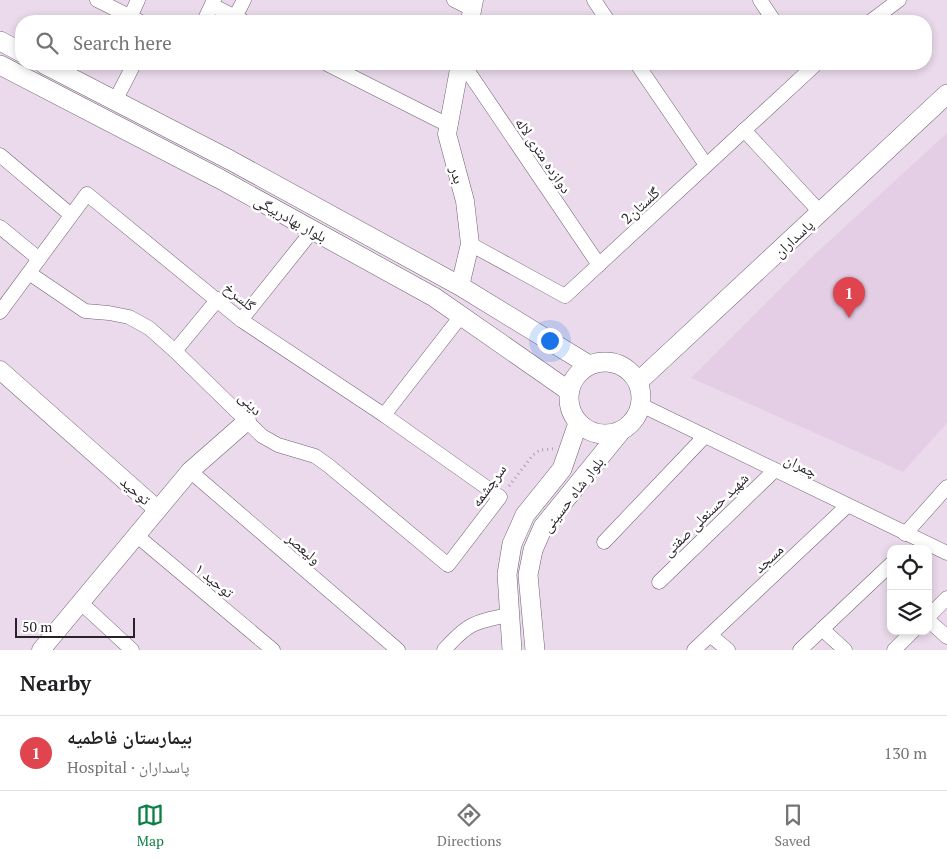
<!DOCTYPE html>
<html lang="en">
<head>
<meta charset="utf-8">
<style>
	:root { --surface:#fff; --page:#f2f2f2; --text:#202124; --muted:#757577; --line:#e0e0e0; --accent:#0b8043 }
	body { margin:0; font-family:"PT Serif","Noto Naskh Arabic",serif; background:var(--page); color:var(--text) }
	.controls { position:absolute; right:15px; bottom:15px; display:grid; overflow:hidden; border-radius:10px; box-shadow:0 2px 8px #0003 }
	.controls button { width:45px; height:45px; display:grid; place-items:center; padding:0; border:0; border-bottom:1px solid var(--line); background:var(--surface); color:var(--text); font:25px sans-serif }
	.scale { position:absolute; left:15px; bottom:12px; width:120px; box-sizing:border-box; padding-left:5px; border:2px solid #282229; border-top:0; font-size:14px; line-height:18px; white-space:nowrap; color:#282229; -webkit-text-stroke:4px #fff; paint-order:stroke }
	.you { position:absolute; left:549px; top:340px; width:18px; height:18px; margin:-12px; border:4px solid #fff; border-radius:50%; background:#1a73e8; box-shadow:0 0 0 8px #1a73e833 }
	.badge { display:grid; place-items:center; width:32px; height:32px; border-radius:50%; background:var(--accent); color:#fff; font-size:16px; font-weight:700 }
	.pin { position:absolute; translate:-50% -41px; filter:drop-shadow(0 1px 2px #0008) }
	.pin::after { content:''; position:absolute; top:26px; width:18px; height:15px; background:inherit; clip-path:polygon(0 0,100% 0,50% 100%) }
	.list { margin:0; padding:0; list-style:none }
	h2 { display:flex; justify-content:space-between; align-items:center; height:65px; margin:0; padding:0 20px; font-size:21px }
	h2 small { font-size:16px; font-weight:400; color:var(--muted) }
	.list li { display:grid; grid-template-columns:32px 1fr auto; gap:15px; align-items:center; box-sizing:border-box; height:75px; padding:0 20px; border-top:1px solid var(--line) }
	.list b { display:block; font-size:19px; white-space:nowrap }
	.list p { margin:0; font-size:16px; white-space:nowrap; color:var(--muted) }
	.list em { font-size:16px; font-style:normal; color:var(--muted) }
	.icon { flex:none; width:28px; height:28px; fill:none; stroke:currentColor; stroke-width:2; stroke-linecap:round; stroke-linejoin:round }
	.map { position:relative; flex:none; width:947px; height:650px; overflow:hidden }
	.search { position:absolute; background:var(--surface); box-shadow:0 2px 8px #0003; left:15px; right:15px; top:15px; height:55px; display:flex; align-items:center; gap:12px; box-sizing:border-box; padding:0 18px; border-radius:20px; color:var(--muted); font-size:19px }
	.sheet { height:140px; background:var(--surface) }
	nav { display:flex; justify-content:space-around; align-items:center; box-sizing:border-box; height:70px; border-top:1px solid var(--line); background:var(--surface); font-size:14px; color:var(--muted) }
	nav a { display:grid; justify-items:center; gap:2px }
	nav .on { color:var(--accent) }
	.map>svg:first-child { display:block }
</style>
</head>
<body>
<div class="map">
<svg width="947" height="650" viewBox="0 0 947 650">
	<rect width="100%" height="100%" fill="#eadaeb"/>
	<polygon fill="#e3cee5" points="947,133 947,423 903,472 691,378 812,257"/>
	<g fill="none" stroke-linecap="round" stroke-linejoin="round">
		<defs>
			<g id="minor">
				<polyline points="97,0 139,21"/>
				<polyline points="454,0 472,9"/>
				<polyline points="594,0 608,21"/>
				<polyline points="760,0 774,21"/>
				<polyline points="212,5 243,21"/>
				<polyline points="130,17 138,0"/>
				<polyline points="235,17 244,0"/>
				<polyline points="204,21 214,0"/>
				<polyline points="871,21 899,0"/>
				<polyline points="327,64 448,125"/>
				<polyline points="463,64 599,265"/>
				<polyline points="637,64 706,165"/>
				<polyline points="115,101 134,64"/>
				<polyline points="744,130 820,212"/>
				<polyline points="0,155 71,215"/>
				<polyline points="0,227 39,259"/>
				<polyline points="470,244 565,296 816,64"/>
				<polyline points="0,312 87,194 241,320 384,415 500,497 448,565 329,466 315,456 278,445 262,436 175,351 149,328 129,317 109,313 85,311 29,273"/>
				<polyline points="241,320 313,230"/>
				<polyline points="175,351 218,299"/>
				<polyline points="641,405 947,553"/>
				<polyline points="384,415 461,316"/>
				<polyline points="190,471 398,650"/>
				<polyline points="905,534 947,487"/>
				<polyline points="136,535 273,650"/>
				<polyline points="604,542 705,436"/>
				<polyline points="659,582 775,470"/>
				<polyline points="80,602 132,650"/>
				<polyline points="928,617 947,598"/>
				<polyline points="928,620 947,637"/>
				<polyline points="822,629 845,650"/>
				<polyline points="710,635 728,650"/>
				<path d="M444,650C468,623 474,622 509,615"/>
				<polyline points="694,650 847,506"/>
				<polyline points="800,650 891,564"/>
				<polyline points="894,650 913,631"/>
			</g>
			<g id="tertiary">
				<polyline points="470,21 474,0"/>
				<polyline points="460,286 470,244 465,201 447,134 460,64"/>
				<polyline points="0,370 157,509"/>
				<polyline points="41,650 190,471 247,421"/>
			</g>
			<g id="secondary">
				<polyline points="0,41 21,52"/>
				<polyline points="44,64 230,160 460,286 589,365"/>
				<polyline points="0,65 220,179 434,297 569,391"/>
				<circle cx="605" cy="398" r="36"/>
				<polyline points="638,382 947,94"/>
				<polyline points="512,650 507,574 512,544 525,515 562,469 578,423"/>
				<polyline points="535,650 528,575 533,550 543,527 621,431"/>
			</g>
		</defs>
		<use href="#minor" stroke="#716372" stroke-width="15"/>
		<use href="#tertiary" stroke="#716372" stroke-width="19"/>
		<use href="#secondary" stroke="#716372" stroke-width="20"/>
		<polyline stroke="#ab9eac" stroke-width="3" stroke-dasharray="1 4" stroke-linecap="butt" points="509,486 533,455 540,450 553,449"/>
		<use href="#minor" stroke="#fff" stroke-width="14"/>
		<use href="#tertiary" stroke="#fff" stroke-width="18"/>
		<use href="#secondary" stroke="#fff" stroke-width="19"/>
	</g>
	<g text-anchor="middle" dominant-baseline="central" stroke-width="5" stroke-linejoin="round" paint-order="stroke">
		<g font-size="15" fill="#282229" stroke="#fff">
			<text transform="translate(544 155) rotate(56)">دوازده متری لاله</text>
			<text transform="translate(458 175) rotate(75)">بدر</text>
			<text transform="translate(640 205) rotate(-43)">گلستان2</text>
			<text transform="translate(291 218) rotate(29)">بلوار بهادربیگی</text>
			<text transform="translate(793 238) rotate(-43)">پاسداران</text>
			<text transform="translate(240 296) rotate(39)">گلسرخ</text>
			<text transform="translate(251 403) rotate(45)">دینی</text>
			<text transform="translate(801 465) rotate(26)">چمران</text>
			<text transform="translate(488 485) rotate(-54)">سرچشمه</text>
			<text transform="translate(136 490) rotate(41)">توحید</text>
			<text transform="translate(572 494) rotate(-52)">بلوار شاه حسینی</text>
			<text transform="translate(705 514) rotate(-44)">شهید حسنعلی صفتی</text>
			<text transform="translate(304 548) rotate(41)">ولیعصر</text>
			<text transform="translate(768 558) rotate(-43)">مسجد</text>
			<text transform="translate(215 580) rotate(40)">توحید ۱</text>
		</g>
	</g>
</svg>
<div class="controls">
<button><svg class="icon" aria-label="locate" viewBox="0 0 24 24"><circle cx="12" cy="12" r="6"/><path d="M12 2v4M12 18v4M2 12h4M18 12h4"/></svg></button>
<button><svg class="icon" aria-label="layers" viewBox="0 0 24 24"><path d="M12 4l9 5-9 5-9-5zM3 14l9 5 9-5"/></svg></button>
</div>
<div class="scale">50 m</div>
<div class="you"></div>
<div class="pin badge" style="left:849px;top:318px;background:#e0444e">1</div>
<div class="search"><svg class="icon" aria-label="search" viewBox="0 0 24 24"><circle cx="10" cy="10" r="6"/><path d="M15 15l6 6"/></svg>Search here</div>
</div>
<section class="sheet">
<h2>Nearby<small></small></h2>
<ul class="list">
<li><span class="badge" style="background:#e0444e">1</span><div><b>بیمارستان فاطمیه</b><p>Hospital · پاسداران</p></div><em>130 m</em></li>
</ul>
</section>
<nav>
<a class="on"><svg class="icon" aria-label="map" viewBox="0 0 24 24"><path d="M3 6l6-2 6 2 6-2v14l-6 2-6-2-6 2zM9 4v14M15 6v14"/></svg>Map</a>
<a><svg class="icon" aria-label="directions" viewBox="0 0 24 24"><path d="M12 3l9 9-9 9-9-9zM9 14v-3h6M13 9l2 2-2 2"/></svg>Directions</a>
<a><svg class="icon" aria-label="saved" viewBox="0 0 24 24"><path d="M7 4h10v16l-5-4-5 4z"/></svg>Saved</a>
</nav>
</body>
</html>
